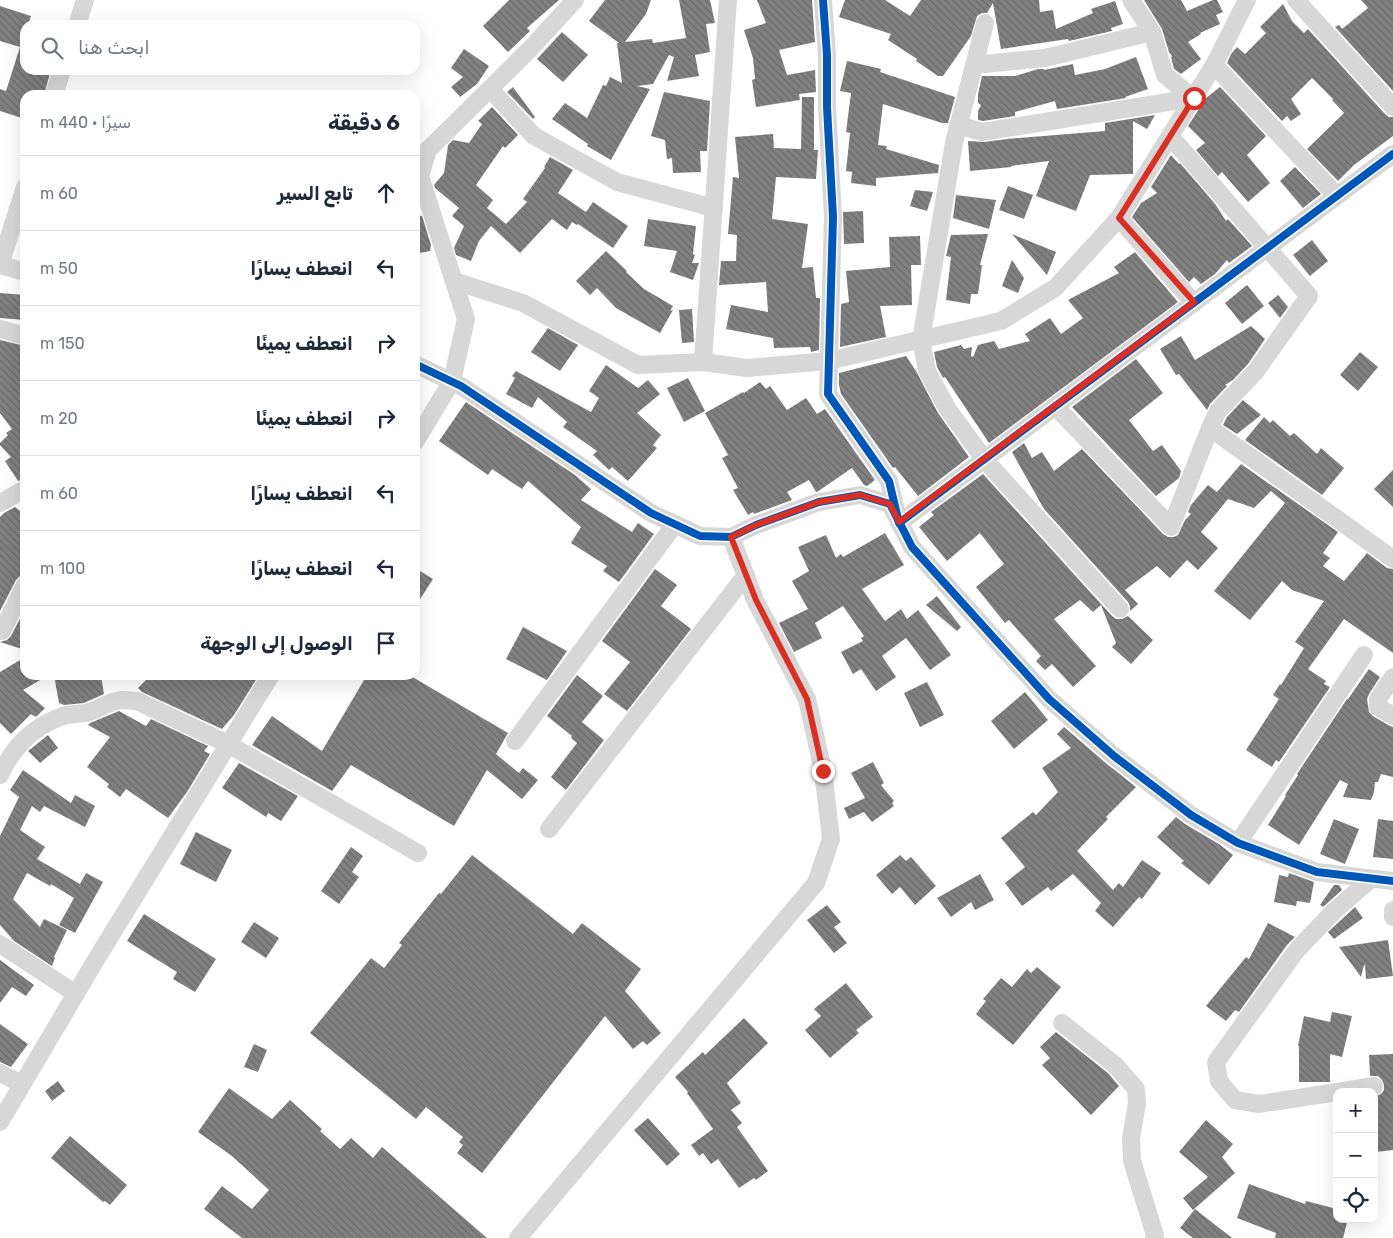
<!DOCTYPE html>
<html lang="ar">
<head>
<meta charset="utf-8">
<style>
	:root { --surface:#fff; --page:#f6f6f7; --text:#1f2937; --muted:#747a83; --line:#e0e1e3 }
	body { margin:0; font-family:Rubik,"Noto Naskh Arabic",sans-serif; background:var(--page); color:var(--text); direction:rtl }
	.controls { position:absolute; right:15px; bottom:15px; display:grid; overflow:hidden; border-radius:10px; box-shadow:0 5px 20px #0002 }
	.controls button { width:45px; height:45px; display:grid; place-items:center; padding:0; border:0; border-bottom:1px solid var(--line); background:var(--surface); color:var(--text); font:25px sans-serif }
	.stop { position:absolute; width:15px; height:15px; margin:-11px; border:4px solid #d93025; border-radius:50%; background:#fff }
	.stop.end { background:#d93025; border-color:#fff; box-shadow:0 1px 5px #0008 }
	.list { margin:0; padding:0; list-style:none }
	h2 { display:flex; justify-content:space-between; align-items:center; height:65px; margin:0; padding:0 20px; font-size:21px }
	h2 small { font-size:16px; font-weight:400; color:var(--muted) }
	.list li { display:grid; grid-template-columns:32px 1fr auto; gap:15px; align-items:center; box-sizing:border-box; height:75px; padding:0 20px; border-top:1px solid var(--line) }
	.list b { display:block; font-size:19px; white-space:nowrap }
	.list em { font-size:16px; font-style:normal; color:var(--muted) }
	.icon { flex:none; width:28px; height:28px; fill:none; stroke:currentColor; stroke-width:2; stroke-linecap:round; stroke-linejoin:round }
	.map { position:relative; flex:none; width:1393px; height:1238px; overflow:hidden; direction:ltr }
	.search { position:absolute; background:var(--surface); box-shadow:0 5px 20px #0002; left:20px; top:20px; width:400px; height:55px; display:flex; align-items:center; gap:12px; box-sizing:border-box; padding:0 18px; border-radius:15px; color:var(--muted); font-size:19px }
	.panel { position:absolute; background:var(--surface); box-shadow:0 5px 20px #0002; left:20px; top:90px; width:400px; height:590px; border-radius:15px; direction:rtl }
	.map>svg:first-child { display:block }
</style>
</head>
<body>
<div class="map">
<svg width="1393" height="1238" viewBox="0 0 1393 1238">
	<defs>
		<pattern id="building-back-hatch" width="6" height="6" patternUnits="userSpaceOnUse" patternTransform="scale(1.25)"><rect width="6" height="6" fill="#818181"/><path d="M-1 5l2 2M0 0l6 6M5-1l2 2" fill="none" stroke="#6a6a6a"/></pattern>
	</defs>
	<rect width="100%" height="100%" fill="#fff"/>
	<g fill="url(#building-back-hatch)">
		<polygon points="509,0 559,0 527,28 530,31 508,52 483,26"/>
		<polygon points="605,0 651,0 646,14 625,42 652,39 653,43 686,38 679,0 710,0 715,23 706,24 710,52 695,55 699,76 667,81 674,57 669,55 653,84 637,86 650,89 611,160 587,146 588,144 552,119 565,103 587,118 603,85 606,86 610,77 622,83 617,43 619,43 589,21"/>
		<polygon points="757,0 812,0 815,42 779,50 787,75 815,70 816,92 799,94 800,100 756,107 752,80 755,79 753,58 744,30 766,23"/>
		<polygon points="845,0 885,0 910,16 921,0 1039,0 1040,12 1053,10 1056,29 1093,13 1091,9 1115,1 1123,24 1111,28 1112,31 1069,41 1068,39 1001,49 993,3 987,13 982,13 977,16 971,36 943,76 938,76 916,61 917,59 888,40 891,34 839,17"/>
		<polygon points="1144,0 1181,0 1187,11 1213,0 1217,0 1223,12 1216,15 1220,24 1200,33 1201,34 1188,42 1201,59 1181,74 1174,69 1171,57 1172,56 1169,52 1162,29"/>
		<polygon points="1361,0 1393,0 1393,91 1335,27 1339,25 1342,29 1368,8"/>
		<polygon points="1283,4 1292,21 1304,33 1308,29 1385,114 1389,117 1393,117 1393,136 1354,165 1338,181 1307,149 1344,113 1332,100 1333,99 1312,78 1291,99 1301,114 1291,121 1287,116 1282,121 1227,63 1231,54 1237,47 1245,54 1266,33 1260,27"/>
		<polygon points="0,6 31,16 28,25 25,25 25,70 51,70 44,95 25,95 25,119 0,111 0,89 6,91 20,47 0,41"/>
		<polygon points="562,32 588,55 563,82 537,59"/>
		<polygon points="464,49 489,66 477,84 460,97 451,87 463,77 451,68"/>
		<polygon points="1136,57 1148,89 1125,97 1126,98 1057,109 1055,101 1015,112 1015,116 983,121 978,120 978,111 981,105 978,103 978,94 982,76 1015,76 1038,69 1044,69 1044,70 1073,64 1075,75 1105,69"/>
		<polygon points="847,61 881,69 880,72 955,97 948,123 942,123 883,104 878,145 887,146 886,149 939,165 938,173 876,178 876,186 851,183 852,172 846,171 850,133 846,132 851,93 840,91"/>
		<polygon points="513,87 535,117 533,119 507,92"/>
		<polygon points="1220,87 1266,136 1247,155 1270,183 1248,202 1222,172 1218,176 1196,150 1205,143 1188,126 1206,98"/>
		<polygon points="664,92 710,101 707,151 700,151 701,172 673,173 672,158 667,159 665,140 651,136"/>
		<polygon points="802,97 814,97 814,150 818,150 816,179 776,177 772,219 808,224 802,268 813,267 816,298 820,298 820,300 819,350 811,352 810,347 774,348 773,338 726,329 731,305 768,312 766,282 719,285 721,261 736,261 737,235 728,234 733,177 739,178 735,137 773,134 774,148 801,149"/>
		<polygon points="492,107 518,135 505,148 503,146 476,185 493,200 487,208 506,224 527,202 523,199 545,168 544,167 550,157 573,170 558,193 586,212 593,202 628,226 613,248 578,224 577,225 572,222 567,230 552,219 520,253 491,226 479,241 471,261 456,255 454,248 464,226 452,216 459,208 435,188 434,185 444,173 448,145 453,140 469,143 482,124 478,121"/>
		<polygon points="1155,115 1147,129 1133,121 1133,174 1090,175 1076,211 1036,196 1049,161 1011,166 1011,167 970,171 968,141 984,142 1007,139 1105,131 1105,123"/>
		<polygon points="1171,155 1179,164 1180,163 1216,205 1226,221 1228,219 1252,246 1229,263 1227,260 1215,274 1201,284 1194,277 1189,282 1132,217 1141,203 1157,193 1151,187"/>
		<polygon points="1295,167 1321,194 1303,208 1280,181"/>
		<polygon points="1008,186 1033,195 1024,219 999,210"/>
		<polygon points="915,190 933,192 927,211 910,206"/>
		<polygon points="956,195 996,200 989,229 953,218"/>
		<polygon points="863,211 864,243 844,244 843,212"/>
		<polygon points="415,215 422,216 431,245 430,251 415,254"/>
		<polygon points="648,219 696,226 693,254 695,255 692,263 699,263 693,280 670,272 677,251 644,246"/>
		<polygon points="988,234 980,265 982,265 978,294 971,294 970,304 946,300 951,257 946,256 951,235"/>
		<polygon points="1012,234 1056,252 1047,275"/>
		<polygon points="920,236 921,265 911,265 912,305 880,306 886,337 840,347 841,304 849,302 846,271 890,267 889,237"/>
		<polygon points="1312,240 1328,261 1310,276 1293,255"/>
		<polygon points="606,251 627,271 626,272 644,289 673,306 670,311 673,310 660,333 616,308 597,288 590,295 576,281"/>
		<polygon points="1135,252 1178,302 989,443 945,377 943,378 937,367 934,352 961,345 964,349 972,347 971,356 973,357 978,345 994,341 999,349 1030,341 1025,334 1050,318 1061,334 1083,318 1068,300 1119,273 1114,267"/>
		<polygon points="1012,260 1024,278 1018,293 1002,286"/>
		<polygon points="1247,285 1264,306 1242,324 1225,303"/>
		<polygon points="0,293 25,295 25,320 0,318"/>
		<polygon points="1278,295 1288,307 1280,318 1268,303"/>
		<polygon points="692,309 694,342 682,343 679,310"/>
		<polygon points="1251,326 1265,339 1248,364 1233,380 1225,385 1227,386 1210,404 1207,410 1179,374 1176,375 1160,349 1181,336 1195,360"/>
		<polygon points="548,328 578,345 560,371 531,352"/>
		<polygon points="0,340 25,346 25,478 18,481 5,461 11,457 0,445 0,443 8,435 6,433 12,429 0,413"/>
		<polygon points="1360,352 1378,367 1358,391 1340,375"/>
		<polygon points="906,356 916,371 938,413 969,457 918,496 895,467 893,468 841,394 839,385 839,373"/>
		<polygon points="1136,359 1163,393 1129,420 1153,451 1162,445 1181,471 1179,478 1156,496 1072,407"/>
		<polygon points="606,365 638,388 648,380 660,394 637,413 661,435 653,445 657,448 628,481 612,467 609,470 593,455 597,451 563,427 567,422 538,397 532,408 506,394 515,378 512,376 516,371 591,412 599,398 589,391"/>
		<polygon points="688,378 705,411 684,422 667,388"/>
		<polygon points="760,382 766,389 770,386 787,410 806,398 817,414 825,409 875,480 867,486 864,485 852,468 817,492 816,492 809,480 787,492 792,500 754,514 753,512 748,515 733,490 738,488 722,458 728,455 705,413 743,392 744,393"/>
		<polygon points="1243,400 1261,415 1237,434 1223,425 1227,417"/>
		<polygon points="466,402 575,475 591,489 581,500 632,532 638,523 654,534 619,582 603,571 607,566 571,543 581,527 528,481 522,489 492,469 488,475 439,441"/>
		<polygon points="1264,417 1270,423 1273,420 1290,436 1294,433 1317,454 1321,448 1344,468 1322,495 1245,440"/>
		<polygon points="1024,443 1032,458 1042,452 1054,471 1082,449 1163,534 1168,537 1174,537 1178,535 1185,520 1191,514 1188,512 1191,505 1208,485 1217,492 1241,464 1338,532 1323,553 1330,558 1323,566 1344,581 1367,553 1387,568 1393,569 1393,653 1344,619 1308,669 1326,681 1324,684 1330,687 1279,762 1276,760 1272,767 1246,750 1279,699 1273,695 1280,684 1281,685 1304,648 1295,642 1324,601 1292,590 1282,581 1250,620 1214,591 1285,503 1271,491 1254,508 1228,499 1201,532 1218,548 1198,570 1187,560 1170,578 1157,566 1125,590 1138,604 1130,611 1130,606 1128,602 1044,509 1012,452"/>
		<polygon points="1393,470 1393,507 1374,489"/>
		<polygon points="983,474 1112,616 1116,619 1122,619 1128,616 1153,640 1131,664 1112,647 1116,643 1101,605 1093,612 1080,600 1054,619 1096,666 1073,687 1052,664 1045,670 1036,661 1041,656 1009,620 1005,623 976,587 1004,564 980,533 947,561 919,527 934,515 931,512"/>
		<polygon points="15,507 25,515 25,574 20,576 16,580 0,611 0,517 4,513"/>
		<polygon points="885,533 904,565 862,589 885,621 901,609 907,619 918,610 951,655 930,670 906,638 882,656 896,677 876,691 861,669 853,674 841,652 863,641 861,638 864,636 843,606 815,623 822,638 794,652 779,623 808,609 792,581 809,571 798,547 826,535 836,558 841,554 843,557"/>
		<polygon points="415,568 433,579 415,607"/>
		<polygon points="655,569 677,585 661,606 691,629 627,711 604,694 630,662 602,641"/>
		<polygon points="937,596 961,627 957,631 926,605"/>
		<polygon points="25,609 25,650 0,642 7,640 11,636"/>
		<polygon points="523,627 567,651 547,680 506,659"/>
		<polygon points="25,657 25,675 49,675 23,690 45,708 36,717 31,714 11,734 0,723 0,672"/>
		<polygon points="1369,669 1380,677 1369,694 1367,699 1369,712 1373,716 1388,725 1393,727 1393,777 1381,774 1378,782 1375,782 1374,792 1371,800 1343,797 1348,784 1340,780 1299,845 1268,825 1286,796 1285,795 1298,775 1297,774 1347,699 1348,699"/>
		<polygon points="54,675 89,675 89,678 101,676 104,694 84,703 64,705 59,703"/>
		<polygon points="151,675 259,675 234,715 222,729 142,692 138,688"/>
		<polygon points="367,675 409,675 508,733 496,754 519,773 523,768 538,780 522,799 487,770 454,826 351,765 332,791 252,745 272,716 322,751"/>
		<polygon points="577,675 603,696 582,722 604,740 566,790 551,777 577,743 571,738 572,736 547,716"/>
		<polygon points="927,682 944,715 920,727 904,693"/>
		<polygon points="1025,692 1048,720 1014,749 991,721"/>
		<polygon points="119,711 146,726 151,719 208,746 204,751 210,754 187,792 168,818 126,789 120,797 107,787 109,784 87,767 110,737 88,725 90,723"/>
		<polygon points="1064,727 1107,764 1136,787 1106,817 1108,819 1077,851 1113,890 1119,883 1123,887 1142,860 1161,873 1142,899 1139,897 1113,927 1095,911 1101,903 1073,874 1051,891 1048,887 1022,906 1005,883 1025,867 1001,838 1033,812 1036,815 1058,792 1042,768 1071,748 1057,734"/>
		<polygon points="48,735 58,748 40,763 28,751"/>
		<polygon points="873,762 884,783 881,785 894,801 892,803 894,806 872,822 864,812 849,819 844,808 865,798 851,773"/>
		<polygon points="239,763 298,796 281,821 268,813 266,817 222,788"/>
		<polygon points="23,770 71,803 75,795 95,806 85,827 44,806 40,812 32,806 20,830 45,847 37,859 80,884 86,873 103,882 75,933 59,925 74,898 51,884 50,886 27,873 13,899 40,927 44,919 67,930 54,957 55,958 52,966 14,941 0,925 0,836 19,797 10,790"/>
		<polygon points="1176,817 1185,824 1219,844 1233,855 1209,885 1181,863 1184,861 1157,837"/>
		<polygon points="1334,819 1359,829 1345,864 1320,854"/>
		<polygon points="1378,819 1393,821 1393,859 1373,857"/>
		<polygon points="196,832 232,850 216,882 180,864"/>
		<polygon points="351,847 363,856 352,872 359,877 339,904 321,891"/>
		<polygon points="472,855 573,934 582,923 641,969 625,991 661,1033 647,1045 643,1041 633,1049 605,1016 482,1173 457,1153 463,1145 459,1142 463,1137 426,1107 416,1119 310,1033 371,958 384,968 402,945 399,943 439,893 441,894"/>
		<polygon points="900,855 906,861 911,857 936,886 915,905 900,887 892,894 876,875"/>
		<polygon points="1289,873 1314,882 1310,903 1297,901 1296,906 1274,902 1279,875 1288,877"/>
		<polygon points="980,874 994,900 975,910 971,902 951,917 937,898"/>
		<polygon points="1334,885 1339,885 1342,890 1323,907 1320,905"/>
		<polygon points="827,905 841,922 834,927 847,943 834,953 807,920"/>
		<polygon points="1355,907 1363,918 1334,939 1328,932"/>
		<polygon points="144,914 216,959 195,992 173,979 177,972 127,941"/>
		<polygon points="254,922 279,938 266,958 241,942"/>
		<polygon points="1268,923 1295,937 1287,945 1239,1012 1235,1010 1226,1021 1206,1006 1246,957 1249,959"/>
		<polygon points="1388,940 1393,976 1366,979 1365,965 1364,965 1361,977 1339,947"/>
		<polygon points="0,960 34,985 26,996 12,987 0,1003"/>
		<polygon points="1037,967 1061,987 1013,1045 976,1014 986,1001 983,999 1001,978 1012,987 1027,969 1031,973"/>
		<polygon points="846,983 873,1017 856,1030 859,1033 830,1058 805,1030 821,1016 814,1009"/>
		<polygon points="1332,1012 1352,1016 1342,1057 1330,1054 1330,1082 1299,1082 1299,1046 1298,1046 1304,1016 1330,1022"/>
		<polygon points="744,1018 768,1043 727,1083 741,1103 731,1110 742,1123 737,1127 768,1171 756,1180 754,1178 739,1188 718,1159 711,1164 703,1153 699,1156 691,1145 713,1129 687,1093 688,1092 675,1077 703,1052 705,1055"/>
		<polygon points="0,1024 28,1044 11,1067 0,1062"/>
		<polygon points="1056,1032 1108,1073 1119,1086 1091,1115 1042,1065 1050,1058 1040,1047"/>
		<polygon points="254,1044 267,1050 258,1072 244,1067"/>
		<polygon points="1393,1054 1393,1150 1376,1152 1374,1097 1381,1094 1384,1090 1384,1085 1382,1080 1378,1076 1370,1076 1369,1055"/>
		<polygon points="58,1081 65,1091 52,1101 45,1091"/>
		<polygon points="229,1088 272,1119 290,1100 322,1129 320,1131 340,1149 351,1138 373,1158 382,1147 487,1238 242,1238 204,1209 222,1186 252,1209 269,1190 232,1156 198,1132"/>
		<polygon points="648,1118 680,1154 667,1166 634,1130"/>
		<polygon points="1206,1120 1233,1144 1222,1157 1235,1173 1193,1210 1183,1198 1208,1177 1179,1152"/>
		<polygon points="70,1136 127,1185 110,1205 105,1201 103,1202 51,1158"/>
		<polygon points="1249,1184 1305,1204 1306,1201 1337,1209 1337,1219 1348,1219 1343,1238 1275,1238 1276,1233 1237,1218"/>
		<polygon points="1195,1209 1232,1238 1193,1238 1180,1228"/>
	</g>
	<g fill="none" stroke-linecap="round" stroke-linejoin="round">
		<g stroke="#d7d7d7" stroke-width="18">
			<polyline points="823,0 827,55 827,107 833,217 828,394 889,481 899,523 1393,154"/>
			<polyline points="1131,0 1152,32 1165,75 1193,98"/>
			<polyline points="1296,0 1393,107"/>
			<polyline points="985,23 954,143 921,340 927,371 947,408 984,459 1120,609"/>
			<polyline points="77,25 85,0"/>
			<polyline points="974,65 1045,58 1152,32"/>
			<polyline points="1214,65 1337,196"/>
			<polyline points="490,89 534,136 617,182 714,208"/>
			<polyline points="54,95 62,70"/>
			<polyline points="958,125 982,132 1193,98"/>
			<polyline points="1119,218 1194,303"/>
			<polyline points="0,265 25,187"/>
			<polyline points="0,265 25,272"/>
			<polyline points="454,281 523,303 638,365 703,362 747,368 828,361 1001,321 1055,288 1119,218 1214,65 1247,0"/>
			<polyline points="0,329 25,336"/>
			<polyline points="703,362 728,0"/>
			<polyline points="415,364 461,386 651,513 700,536 731,537 756,525 819,502 860,495 890,504 912,547 1049,699 1114,756 1191,815 1238,843 1317,872 1393,881"/>
			<polyline points="1055,406 1171,527 1210,428 1218,411 1256,371 1309,296 1170,136"/>
			<polyline points="1210,428 1393,559"/>
			<polyline points="415,442 452,381 466,319 420,176 428,150 531,48 575,0"/>
			<polyline points="0,503 25,489"/>
			<polyline points="2,631 25,585"/>
			<polyline points="1393,677 1378,699 1378,707 1393,716"/>
			<polyline points="515,741 675,524"/>
			<path d="M0,775C13,747 34,726 63,716C70,714 78,714 86,713C98,710 109,701 122,700C127,700 133,701 137,701L228,744L418,853"/>
			<polyline points="549,829 746,575"/>
			<polyline points="1238,843 1364,655"/>
			<polyline points="1393,910 1393,917"/>
			<polyline points="0,944 76,994"/>
			<polyline points="1062,1023 1115,1065 1136,1089 1137,1103 1131,1138 1132,1161 1155,1235 1154,1238"/>
			<polyline points="0,1073 22,1084"/>
			<polyline points="1337,1092 1259,1104 1235,1100 1219,1081 1216,1062 1296,951 1334,911 1371,879"/>
			<polyline points="1338,1092 1374,1086"/>
			<polyline points="0,1122 97,958 271,675"/>
			<polyline points="518,1238 816,883 831,839 823,771 807,699 755,600 731,537"/>
		</g>
		<defs>
			<g id="cycleway">
				<polyline points="823,0 827,55 827,107 833,217 828,394 889,481 899,523 1393,154"/>
				<polyline points="415,364 461,386 651,513 700,536 731,537 756,525 819,502 860,495 890,504 912,547 1049,699 1114,756 1191,815 1238,843 1317,872 1393,881"/>
			</g>
		</defs>
		<use href="#cycleway" stroke="#fff" stroke-width="11"/>
		<use href="#cycleway" stroke="#0057b8" stroke-width="8"/>
	</g>
	<g fill="none" stroke-linecap="round" stroke-linejoin="round">
		<polyline stroke="#d93025" stroke-width="6" points="823,771 807,699 756,600 731,537 756,525 819,502 860,495 890,504 899,522 1194,302 1119,218 1194,98"/>
	</g>
</svg>
<div class="controls">
<button>+</button>
<button>−</button>
<button><svg class="icon" aria-label="locate" viewBox="0 0 24 24"><circle cx="12" cy="12" r="6"/><path d="M12 2v4M12 18v4M2 12h4M18 12h4"/></svg></button>
</div>
<div class="stop" style="left:1194px;top:98px"></div>
<div class="stop end" style="left:823px;top:771px"></div>
<div class="search"><svg class="icon" aria-label="search" viewBox="0 0 24 24"><circle cx="10" cy="10" r="6"/><path d="M15 15l6 6"/></svg>ابحث هنا</div>
<section class="panel">
<h2>6 دقيقة<small>سيرًا · 440 m</small></h2>
<ul class="list">
<li><svg class="icon" aria-label="ahead" viewBox="0 0 24 24"><path d="M12 20V5M6 11l6-6 6 6"/></svg><div><b>تابع السير</b></div><em>60 m</em></li>
<li><svg class="icon" aria-label="left" viewBox="0 0 24 24"><path d="M17 20v-9H6M10 6l-5 5 5 5"/></svg><div><b>انعطف يسارًا</b></div><em>50 m</em></li>
<li><svg class="icon" aria-label="right" viewBox="0 0 24 24"><path d="M7 20v-9h11M14 6l5 5-5 5"/></svg><div><b>انعطف يمينًا</b></div><em>150 m</em></li>
<li><svg class="icon" aria-label="right" viewBox="0 0 24 24"><path d="M7 20v-9h11M14 6l5 5-5 5"/></svg><div><b>انعطف يمينًا</b></div><em>20 m</em></li>
<li><svg class="icon" aria-label="left" viewBox="0 0 24 24"><path d="M17 20v-9H6M10 6l-5 5 5 5"/></svg><div><b>انعطف يسارًا</b></div><em>60 m</em></li>
<li><svg class="icon" aria-label="left" viewBox="0 0 24 24"><path d="M17 20v-9H6M10 6l-5 5 5 5"/></svg><div><b>انعطف يسارًا</b></div><em>100 m</em></li>
<li><svg class="icon" aria-label="arrive" viewBox="0 0 24 24"><path d="M6 21V4h12l-3 4 3 4H6"/></svg><div><b>الوصول إلى الوجهة</b></div></li>
</ul>
</section>
</div>
</body>
</html>
